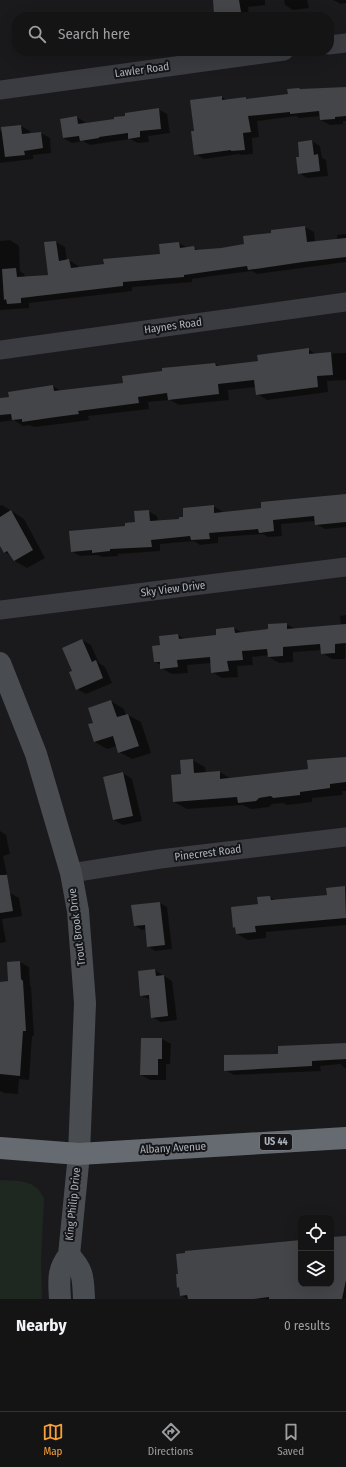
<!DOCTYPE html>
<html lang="en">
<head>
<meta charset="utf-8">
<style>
	:root { --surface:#141415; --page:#1d1d1e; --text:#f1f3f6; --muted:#9d9ea0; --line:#333334; --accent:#f6a037 }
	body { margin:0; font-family:"Fira Sans Condensed",sans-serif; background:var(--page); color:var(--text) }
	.controls { position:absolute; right:12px; bottom:12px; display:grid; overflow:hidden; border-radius:8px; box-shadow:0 4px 16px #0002 }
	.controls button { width:36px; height:36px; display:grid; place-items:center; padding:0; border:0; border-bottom:1px solid var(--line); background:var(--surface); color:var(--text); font:20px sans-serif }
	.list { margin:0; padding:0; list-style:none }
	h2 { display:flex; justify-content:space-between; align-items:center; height:52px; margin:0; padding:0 16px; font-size:17px }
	h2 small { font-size:13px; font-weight:400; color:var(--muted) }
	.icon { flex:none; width:22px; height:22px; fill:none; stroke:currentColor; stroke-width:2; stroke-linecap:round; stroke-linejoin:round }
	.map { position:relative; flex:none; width:346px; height:1299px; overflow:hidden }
	.search { position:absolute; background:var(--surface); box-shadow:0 4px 16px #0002; left:12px; right:12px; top:12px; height:44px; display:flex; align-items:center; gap:10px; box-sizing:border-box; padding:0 14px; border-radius:16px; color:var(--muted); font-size:15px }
	.sheet { height:112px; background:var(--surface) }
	nav { display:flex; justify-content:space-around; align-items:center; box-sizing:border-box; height:56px; border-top:1px solid var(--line); background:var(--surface); font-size:11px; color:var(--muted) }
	nav a { display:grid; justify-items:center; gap:2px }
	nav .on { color:var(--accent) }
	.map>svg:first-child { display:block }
</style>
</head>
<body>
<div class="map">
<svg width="346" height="1299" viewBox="0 0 346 1299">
	<rect width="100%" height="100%" fill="#1a1a1c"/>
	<polygon fill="#1f2820" points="0,1180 20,1181 31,1184 38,1189 44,1198 41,1258 42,1299 0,1299"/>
	<g fill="#0007">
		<polygon points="214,0 265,0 265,5 248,7 249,16 221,17 215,14"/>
		<polygon points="284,0 307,0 309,8 293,10 285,5"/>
		<polygon points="333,0 346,0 346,3 341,4"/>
		<polygon points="346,88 346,121 343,121 343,124 330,125 321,120 321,116 299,118 296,116 257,121 259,137 252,138 253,154 241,155 239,154 204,159 195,154 195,131 222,97 227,100 245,98 248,100 289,95 302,90"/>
		<polygon points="158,109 167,114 170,133 148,136 149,142 138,143 130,139 90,145 83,141 72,143 63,138 77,117 86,123 116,119"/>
		<polygon points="21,126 30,131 30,134 41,133 50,138 51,153 33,155 33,159 0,163 0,131"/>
		<polygon points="312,141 320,146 322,158 326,160 328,176 307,178 299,173 301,158"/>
		<polygon points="305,227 314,232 315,242 337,240 337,235 346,234 346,262 257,274 252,271 212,276 192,279 192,282 132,287 132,291 29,303 29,308 0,310 0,241 10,240 19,246 20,271 24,274 25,278 49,276 45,243 56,242 65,247 67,261 69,260 78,266 78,268 161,255 179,243 188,248 194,248 199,251 245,245 272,234 272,231"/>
		<polygon points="308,349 316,354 346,353 346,380 327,381 328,392 267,400 257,394 256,387 228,390 229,400 179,405 170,400 148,402 149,409 88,416 89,420 67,423 34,427 30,425 23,426 14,420 0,422 0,399 53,386 61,391 124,383 215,364 220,366 259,361"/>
		<polygon points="346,495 346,527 325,529 316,524 316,521 281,524 282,536 268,537 263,534 218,537 218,543 200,545 194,541 160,544 160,551 118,554 118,556 102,557 97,555 80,556 71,551 136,523 148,511 157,516 158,522 180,520 213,506 222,511 222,513 262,509"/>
		<polygon points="2,505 24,519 45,558 27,568 15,561 12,556 4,552 0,544 0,506"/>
		<polygon points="346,615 345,659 332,659 322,653 322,650 293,652 293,662 279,663 269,657 269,655 252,657 253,665 237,666 238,677 222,678 212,672 211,663 187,665 188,673 172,674 161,668 161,665 155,662 161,646 178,635 185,639 218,636 234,628 243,633 270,630 286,624 296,629 341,626 340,616"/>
		<polygon points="82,640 91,645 99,663 105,667 112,683 86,694 77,689 73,672"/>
		<polygon points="111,701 124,709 126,716 128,715 141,722 151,753 132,759 119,752 117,746 107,749 95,742"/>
		<polygon points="346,757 346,791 342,791 343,795 312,798 312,802 287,805 283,803 272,804 269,807 251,809 243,805 187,809 174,802 182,775 192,760 205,767 206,773 220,772 231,779 309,769"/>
		<polygon points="123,773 132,779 142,821 123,825 114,820"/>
		<polygon points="0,831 6,835 10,854 3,856 7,874 0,876"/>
		<polygon points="345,887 346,888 346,925 266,932 266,938 248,940 237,934 236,929 234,927 270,897 277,901 328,896"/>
		<polygon points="10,893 19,898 22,916 2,919 6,942 0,943 0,894"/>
		<polygon points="160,903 167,907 172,949 155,951 148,946 146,929 142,930 134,925"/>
		<polygon points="20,962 29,967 30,985 31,987 34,1036 32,1036 29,1080 19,1079 18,1094 4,1093 0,1091 0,1009 9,982"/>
		<polygon points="155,970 172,981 177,1020 161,1022 152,1017 150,1000 141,995"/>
		<polygon points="162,1039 171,1044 170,1064 166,1064 166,1080 150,1080 141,1075"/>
		<polygon points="346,1044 346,1069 340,1064 320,1066 321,1071 234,1075 225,1070 280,1055"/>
		<polygon points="346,1237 346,1299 187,1299 181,1295 180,1289 178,1287 301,1241 301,1284 331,1284 331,1238"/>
	</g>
	<g fill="#444549">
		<polygon points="213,0 239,0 241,12 214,14"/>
		<polygon points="346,87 346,116 335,117 335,119 320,120 319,111 290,114 290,112 248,116 251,132 243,133 245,150 231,151 231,150 194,155 191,131 194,131 190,100 222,96 222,100 246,97 246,99 288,94 287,89 299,88 300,89"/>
		<polygon points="159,108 161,129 140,131 140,137 128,139 128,133 99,137 99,138 80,141 79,136 63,138 60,119 77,116 78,124 114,119 114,117 125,116 125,113"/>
		<polygon points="21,125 22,134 41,132 43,148 24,151 25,155 5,157 1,127"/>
		<polygon points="312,140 314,155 318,154 320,171 298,174 296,157 299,157 298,142"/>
		<polygon points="305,226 307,242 346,238 346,257 303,262 248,270 247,266 184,275 184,277 123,282 123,286 21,298 21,303 7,304 6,299 4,300 2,269 16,268 17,277 48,275 44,242 56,241 59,261 69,259 71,268 104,264 103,259 160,254 159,244 179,242 180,248 194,246 195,250 221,248 244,244 243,236 271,233 271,230"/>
		<polygon points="309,348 309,354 331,352 333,375 317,376 318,387 256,395 254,380 218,384 219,394 168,400 167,393 138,397 139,403 78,411 79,414 56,417 22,422 22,419 12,420 11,414 0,415 0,398 9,397 8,392 53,385 54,391 123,383 122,376 162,371 162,368 215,363 216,366 258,361 257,355"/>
		<polygon points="346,494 346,522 315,525 314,516 273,520 274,531 259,533 258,529 209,533 210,539 191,540 190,536 151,540 152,547 110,549 110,551 92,553 92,550 71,552 69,531 125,526 125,523 135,522 134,511 149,510 150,521 179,519 179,517 183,517 183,508 214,505 214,513 261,508 261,502"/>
		<polygon points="11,510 33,550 14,561 7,551 4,553 0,546 0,517"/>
		<polygon points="287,623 287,629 346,624 346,643 335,644 335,653 321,654 320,644 283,647 283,656 268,657 267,649 242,651 243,660 227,661 229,671 211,673 210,657 177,660 178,667 160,669 160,662 154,662 152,646 160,645 159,636 178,634 179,639 216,635 216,629 234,627 235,633 268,629 268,624"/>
		<polygon points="82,639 92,662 96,660 103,678 76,690 69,672 72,671 62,648"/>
		<polygon points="111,700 117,717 128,714 139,746 118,753 113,736 94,742 88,724 93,723 88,708"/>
		<polygon points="346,757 346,782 330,784 330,788 300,792 300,795 273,798 271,796 259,798 256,801 238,803 237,797 173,802 171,775 181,774 180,760 193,759 194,773 220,771 220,779 308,769 307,760"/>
		<polygon points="123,772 133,816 113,820 103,777"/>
		<polygon points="0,875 7,875 13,911 0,913"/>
		<polygon points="345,886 346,918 255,926 256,932 236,934 235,927 233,928 231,907 258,904 257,897 270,896 271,900 327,895 326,888"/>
		<polygon points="160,902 165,945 147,947 145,925 134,926 131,905"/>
		<polygon points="20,961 21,979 23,981 26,1031 23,1031 20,1076 0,1074 0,982 8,981 7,962"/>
		<polygon points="155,969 156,976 164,975 168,1016 151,1018 149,995 140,996 138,971"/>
		<polygon points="141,1038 162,1038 162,1059 158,1059 158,1075 140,1075"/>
		<polygon points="346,1043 346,1059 312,1061 312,1066 224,1071 224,1055 278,1054 278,1046"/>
		<polygon points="346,1236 346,1280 342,1299 269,1299 269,1297 254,1299 188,1299 187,1295 180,1296 179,1287 177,1288 176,1274 178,1274 176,1254 185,1253 185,1251 301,1240 301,1284 331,1284 331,1237"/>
	</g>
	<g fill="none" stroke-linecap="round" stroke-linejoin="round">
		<g stroke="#3b3c41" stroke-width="19">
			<polyline points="329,45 346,43"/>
			<polyline points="0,90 284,51"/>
			<polyline points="0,350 346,302"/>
			<polyline points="0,610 346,567"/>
			<polyline points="71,873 160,859 346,837"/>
		</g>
		<g stroke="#494c51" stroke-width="22">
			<path d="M0,663L36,754L71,873L78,911L85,1003L79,1154L69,1255C57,1270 59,1281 60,1299"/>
			<path d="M69,1255C84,1271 83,1278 84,1299"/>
		</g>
		<polyline stroke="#666b72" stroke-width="22" points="0,1148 79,1154 346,1138"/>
	</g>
	<g text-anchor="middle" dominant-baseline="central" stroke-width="4" stroke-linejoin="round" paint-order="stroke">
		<rect fill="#151517" stroke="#7f848a" stroke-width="1" x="260" y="1134" width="32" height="16" rx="3"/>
		<g font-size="10" font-weight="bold" fill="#acb3bc">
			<text x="276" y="1142">US 44</text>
		</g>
		<g font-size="11" fill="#acb3bc" stroke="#151517">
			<text transform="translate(142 70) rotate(-8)">Lawler Road</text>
			<text transform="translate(173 326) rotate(-8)">Haynes Road</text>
			<text transform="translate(173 589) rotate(-7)">Sky View Drive</text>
			<text transform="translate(208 853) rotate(-7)">Pinecrest Road</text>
			<text transform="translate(77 927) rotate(-97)">Trout Brook Drive</text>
			<text transform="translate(173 1148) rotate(-3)">Albany Avenue</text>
			<text transform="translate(73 1204) rotate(-84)">King Philip Drive</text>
		</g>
	</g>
</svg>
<div class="controls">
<button><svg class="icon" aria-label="locate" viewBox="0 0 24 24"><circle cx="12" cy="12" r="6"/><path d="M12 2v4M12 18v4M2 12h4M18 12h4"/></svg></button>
<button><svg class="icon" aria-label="layers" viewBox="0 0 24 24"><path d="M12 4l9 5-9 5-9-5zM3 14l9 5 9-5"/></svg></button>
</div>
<div class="search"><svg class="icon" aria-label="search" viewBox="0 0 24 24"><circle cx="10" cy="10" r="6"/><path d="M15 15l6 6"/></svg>Search here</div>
</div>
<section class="sheet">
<h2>Nearby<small>0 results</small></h2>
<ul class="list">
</ul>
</section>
<nav>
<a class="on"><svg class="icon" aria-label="map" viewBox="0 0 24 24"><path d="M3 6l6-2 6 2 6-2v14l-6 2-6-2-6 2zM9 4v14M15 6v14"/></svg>Map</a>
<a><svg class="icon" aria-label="directions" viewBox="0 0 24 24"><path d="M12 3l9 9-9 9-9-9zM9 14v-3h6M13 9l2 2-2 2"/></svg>Directions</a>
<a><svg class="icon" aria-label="saved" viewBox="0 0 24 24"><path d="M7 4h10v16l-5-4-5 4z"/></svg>Saved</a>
</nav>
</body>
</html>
